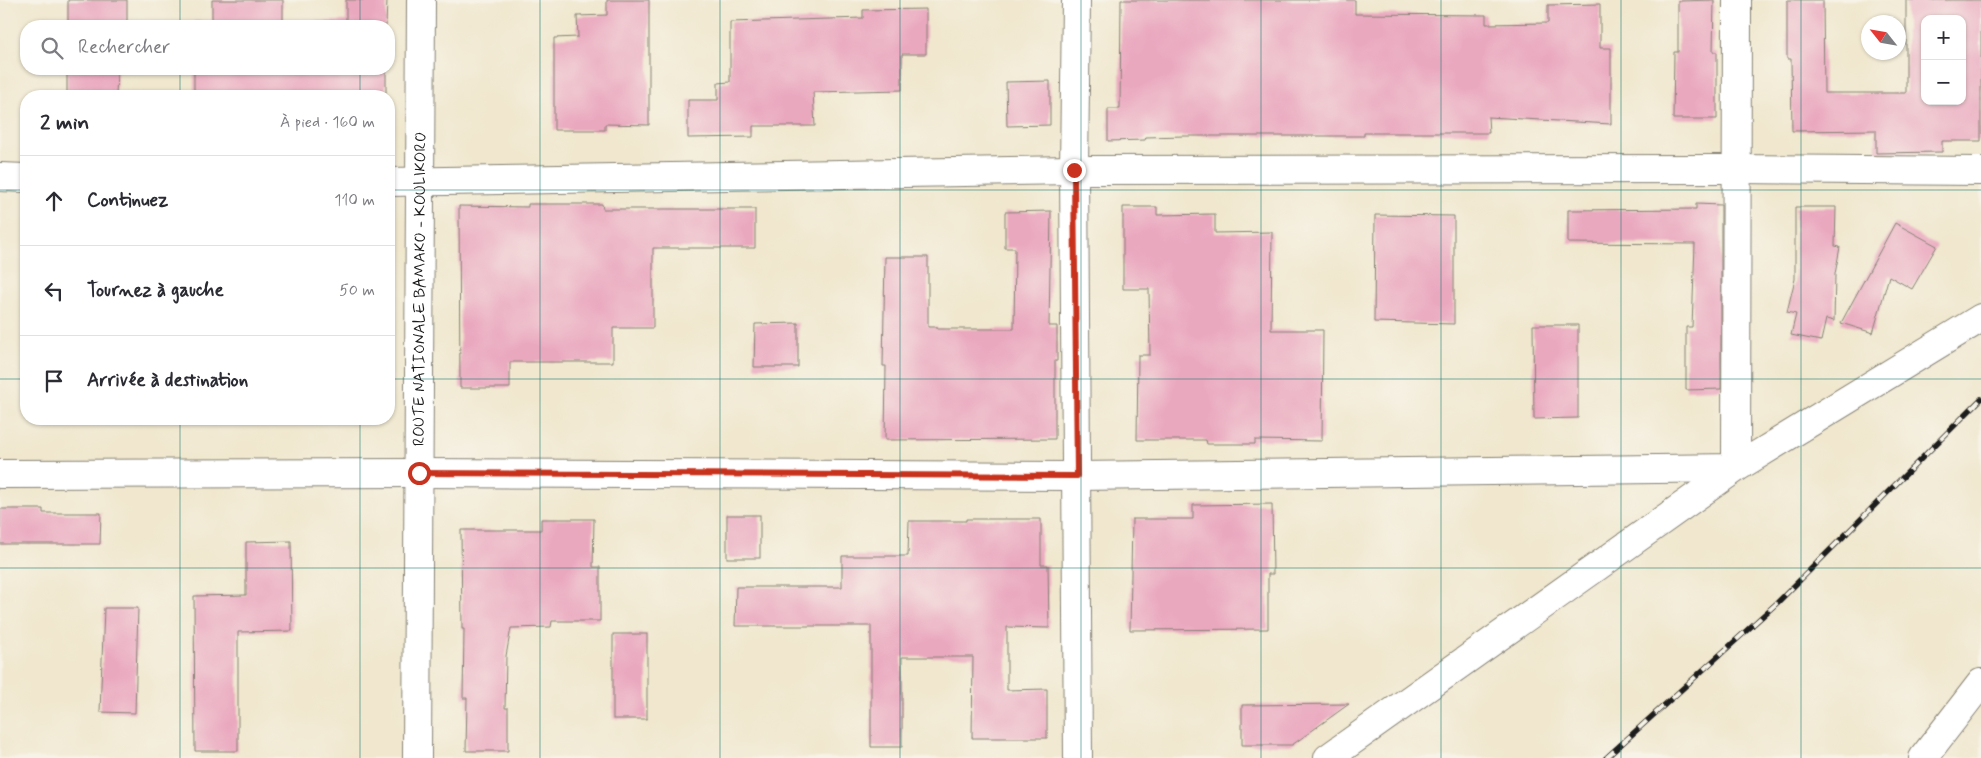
<!DOCTYPE html>
<html lang="fr">
<head>
<meta charset="utf-8">
<style>
	:root { --surface:#fff; --page:#f7f7f7; --text:#2b2b33; --muted:#7c7c81; --line:#e1e1e2 }
	body { margin:0; font-family:Mynerve,sans-serif; background:var(--page); color:var(--text) }
	.controls { position:absolute; right:15px; top:15px; display:grid; overflow:hidden; border-radius:10px; box-shadow:0 1px 4px #0004 }
	.controls button { width:45px; height:45px; display:grid; place-items:center; padding:0; border:0; border-bottom:1px solid var(--line); background:var(--surface); color:var(--text); font:25px sans-serif }
	.compass { position:absolute; left:1861px; top:15px; width:45px; height:45px; border-radius:50%; background:var(--surface); box-shadow:0 1px 4px #0004; rotate:301deg }
	.stop { position:absolute; width:15px; height:15px; margin:-11px; border:4px solid #c8321e; border-radius:50%; background:#fff }
	.stop.end { background:#c8321e; border-color:#fff; box-shadow:0 1px 5px #0008 }
	.list { margin:0; padding:0; list-style:none }
	h2 { display:flex; justify-content:space-between; align-items:center; height:65px; margin:0; padding:0 20px; font-size:21px }
	h2 small { font-size:16px; font-weight:400; color:var(--muted) }
	.list li { display:grid; grid-template-columns:32px 1fr auto; gap:15px; align-items:center; box-sizing:border-box; height:90px; padding:0 20px; border-top:1px solid var(--line) }
	.list b { display:block; font-size:19px; white-space:nowrap }
	.list em { font-size:16px; font-style:normal; color:var(--muted) }
	.icon { flex:none; width:28px; height:28px; fill:none; stroke:currentColor; stroke-width:2; stroke-linecap:round; stroke-linejoin:round }
	.map { position:relative; flex:none; width:1981px; height:758px; overflow:hidden }
	.search { position:absolute; background:var(--surface); box-shadow:0 1px 4px #0004; left:20px; top:20px; width:375px; height:55px; display:flex; align-items:center; gap:12px; box-sizing:border-box; padding:0 18px; border-radius:20px; color:var(--muted); font-size:19px }
	.panel { position:absolute; background:var(--surface); box-shadow:0 1px 4px #0004; left:20px; top:90px; width:375px; height:335px; border-radius:20px }
	.map>svg:first-child { display:block }
</style>
</head>
<body>
<div class="map">
<svg width="1981" height="758" viewBox="0 0 1981 758">
	<rect width="100%" height="100%" fill="#f7f3e8"/>
	<filter id="ink" filterUnits="userSpaceOnUse"><feTurbulence type="fractalNoise" baseFrequency=".02" numOctaves="2"/><feDisplacementMap in="SourceGraphic" scale="10" xChannelSelector="R" yChannelSelector="G"/><feConvolveMatrix kernelMatrix="1 2 1 2 8 2 1 2 1" color-interpolation-filters="sRGB"/></filter>
	<filter id="wash" filterUnits="userSpaceOnUse"><feTurbulence type="fractalNoise" baseFrequency=".0096" numOctaves="4" result="noise"/><feDisplacementMap in="SourceGraphic" scale="20" xChannelSelector="R" yChannelSelector="G"/><feGaussianBlur stdDeviation="1.12" result="paint"/><feColorMatrix in="noise" values="0 0 0 0 0 0 0 0 0 0 0 0 0 0 0 0 0 1.4 0 .05"/><feComposite in="paint" operator="in"/></filter>
	<g filter="url(#wash)">
		<rect width="100%" height="100%" fill="#f0e7ce"/>
		<g id="blocks">
			<g fill="#eaa8bf" fill-rule="evenodd">
				<rect x="68" y="0" width="59" height="26"/>
				<polygon points="212,0 283,0 283,22 346,21 346,0 387,0 386,26 194,26 194,21 212,21"/>
				<polygon points="607,0 649,0 649,125 605,124 605,130 554,130 554,38 578,37 577,16 607,15"/>
				<polygon points="1121,0 1355,0 1355,14 1486,15 1486,24 1548,23 1548,5 1600,4 1600,48 1611,48 1611,124 1488,117 1489,133 1364,133 1364,136 1184,136 1146,137 1145,140 1108,141 1108,109 1120,109"/>
				<polygon points="1714,0 1713,52 1717,52 1717,119 1673,119 1674,52 1678,52 1678,1"/>
				<path d="M1787,0H1823L1824,93H1906V0H1981V141H1942V152L1876,153V130L1792,131L1791,59H1787ZM1925,19H1962V101H1925Z"/>
				<polygon points="926,9 926,54 902,54 902,90 813,92 815,126 753,126 753,137 688,138 688,100 718,100 718,83 730,82 730,22 863,18 863,10"/>
				<polygon points="67,69 127,69 127,71 117,71 116,96 67,96"/>
				<rect x="194" y="69" width="192" height="27"/>
				<polygon points="1050,81 1050,125 1007,126 1006,82"/>
				<polygon points="528,204 602,204 603,209 755,209 755,248 653,248 653,328 613,328 613,362 510,362 510,388 460,388 459,206 528,207"/>
				<polygon points="1696,204 1721,205 1721,389 1686,390 1686,327 1692,327 1695,244 1568,243 1568,210 1696,209"/>
				<polygon points="1123,207 1157,207 1157,215 1215,214 1215,233 1272,232 1271,330 1323,330 1322,441 1255,440 1255,444 1207,444 1206,440 1137,440 1138,355 1150,355 1149,289 1123,289"/>
				<polygon points="1795,207 1836,207 1835,246 1840,247 1835,274 1834,321 1826,319 1821,341 1791,335 1796,314 1787,312 1795,279"/>
				<polygon points="1051,211 1049,326 1057,326 1057,361 1055,361 1055,439 885,440 886,366 883,366 885,257 928,257 928,327 937,327 937,329 1014,329 1015,248 1005,248 1005,212"/>
				<polygon points="1375,215 1454,216 1454,324 1374,322"/>
				<polygon points="1895,223 1937,246 1912,289 1889,276 1873,333 1841,323"/>
				<polygon points="798,323 798,367 754,367 755,324"/>
				<polygon points="1533,325 1578,325 1578,418 1534,419"/>
				<polygon points="1272,504 1273,574 1268,574 1268,629 1130,630 1132,519 1193,519 1193,505"/>
				<polygon points="0,509 43,509 43,513 101,513 100,544 0,544"/>
				<rect x="727" y="515" width="33" height="43"/>
				<polygon points="541,519 594,519 593,567 600,567 600,621 552,621 551,627 511,628 506,656 505,708 508,708 508,751 466,751 467,698 463,698 464,629 462,629 461,530 541,530"/>
				<polygon points="966,519 1041,519 1041,565 1048,565 1049,628 1007,627 1007,690 1047,689 1047,738 972,738 973,657 902,657 902,747 871,747 871,626 735,626 736,587 842,587 842,556 908,556 909,521 966,521"/>
				<polygon points="291,541 292,631 238,632 238,751 195,751 194,596 246,595 246,542"/>
				<polygon points="104,608 138,608 135,713 100,712"/>
				<rect x="613" y="634" width="34" height="85"/>
				<polygon points="1349,704 1292,745 1242,745 1242,705"/>
			</g>
		</g>
	</g>
	<g filter="url(#ink)">
		<use href="#blocks" fill-opacity="0" stroke="#868275" stroke-width="1"/>
		<g fill="none" stroke-linecap="round" stroke-linejoin="round">
			<defs>
				<g id="minor">
					<polyline points="1076,0 1074,170 1078,758"/>
					<polyline points="0,177 26,178"/>
					<polyline points="389,182 1074,170 1737,169 1981,171"/>
					<polyline points="0,474 419,473 1077,476 1736,468 1737,0"/>
					<path id="s1" d="M417,758L421,0"/>
					<polyline points="1328,758 1736,468 1981,318"/>
					<polyline points="1923,758 1981,683"/>
				</g>
			</defs>
			<use href="#minor" stroke="#868275" stroke-width="30"/>
			<use href="#minor" stroke="#fff" stroke-width="28"/>
			<defs>
				<polyline id="rail" points="1606,758 1777,603 1981,399"/>
			</defs>
			<use href="#rail" stroke="#1c1c1c" stroke-width="5.5"/>
			<use href="#rail" stroke="#f7f3e8" stroke-width="4" stroke-dasharray="11" stroke-linecap="butt"/>
		</g>
	</g>
	<g fill="none" stroke-linecap="round" stroke-linejoin="round" filter="url(#ink)">
		<polyline stroke="#c8321e" stroke-width="6" points="419,473 1077,476 1074,170"/>
	</g>
	<path fill="none" stroke="#0f766e" stroke-width="1" stroke-opacity="0.55" d="M180,0V26M360,0V26M540,0V758M720,0V758M900,0V758M1081,0V758M1261,0V758M1441,0V758M1621,0V758M1801,0V758M180,69V96M360,69V96M0,190H26M389,190H1981M0,379H26M389,379H1981M180,419V758M360,419V758M0,568H1981"/>
	<g text-anchor="middle" dominant-baseline="central" stroke-width="4.5" stroke-linejoin="round" paint-order="stroke">
		<g font-size="16" fill="#1c1c1c" stroke="#f7f3e8">
			<text stroke="none"><textPath href="#s1" startOffset="469">ROUTE NATIONALE BAMAKO - KOULIKORO</textPath></text>
		</g>
	</g>
</svg>
<div class="controls">
<button>+</button>
<button>−</button>
</div>
<svg class="compass" viewBox="-18 -18 36 36"><path d="M0-13l5 13h-10z" fill="#e53935"/><path d="M0 13l5-13h-10z" fill="#7c7c81"/></svg>
<div class="stop" style="left:419px;top:473px"></div>
<div class="stop end" style="left:1074px;top:170px"></div>
<div class="search"><svg class="icon" aria-label="search" viewBox="0 0 24 24"><circle cx="10" cy="10" r="6"/><path d="M15 15l6 6"/></svg>Rechercher</div>
<section class="panel">
<h2>2 min<small>À pied · 160 m</small></h2>
<ul class="list">
<li><svg class="icon" aria-label="ahead" viewBox="0 0 24 24"><path d="M12 20V5M6 11l6-6 6 6"/></svg><div><b>Continuez</b></div><em>110 m</em></li>
<li><svg class="icon" aria-label="left" viewBox="0 0 24 24"><path d="M17 20v-9H6M10 6l-5 5 5 5"/></svg><div><b>Tournez à gauche</b></div><em>50 m</em></li>
<li><svg class="icon" aria-label="arrive" viewBox="0 0 24 24"><path d="M6 21V4h12l-3 4 3 4H6"/></svg><div><b>Arrivée à destination</b></div></li>
</ul>
</section>
</div>
</body>
</html>
